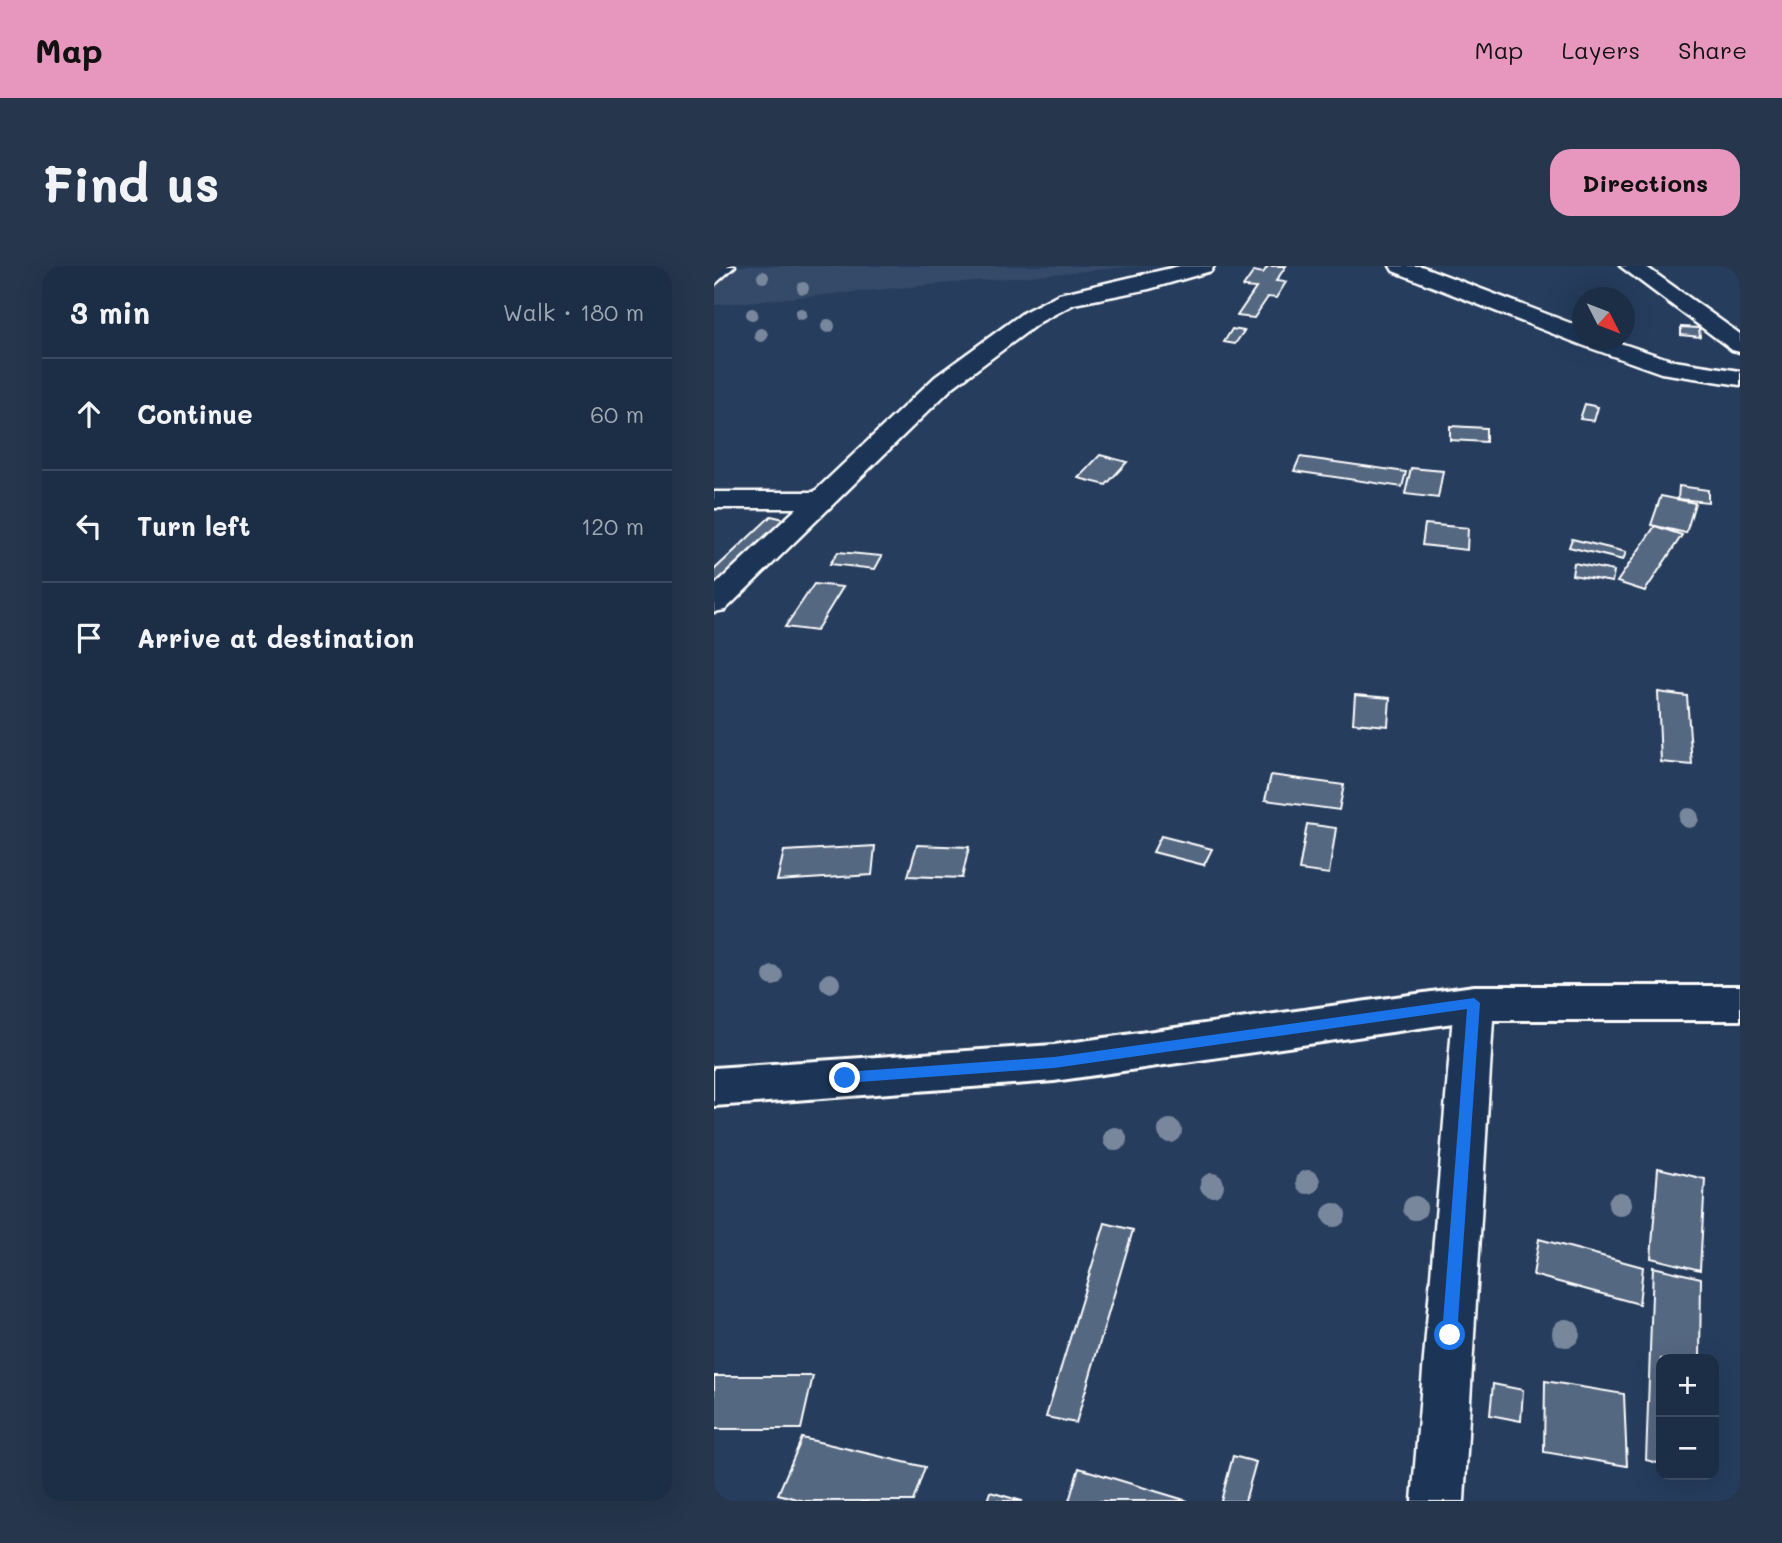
<!DOCTYPE html>
<html lang="en">
<head>
<meta charset="utf-8">
<style>
  body { margin:0; font-family:Mali,sans-serif; background:#25364d; color:#f1f3f6 }
  .controls { position:absolute; right:21px; bottom:21px; display:grid; overflow:hidden; border-radius:14px; box-shadow:0 7px 28px #0002 }
  .controls button { width:63px; height:63px; display:grid; place-items:center; padding:0; border:0; border-bottom:2px solid #3a4a5f; background:#1c2e46; color:#f1f3f6; font:35px sans-serif }
  .compass { position:absolute; left:858px; top:21px; width:63px; height:63px; border-radius:50%; background:#1c2e46; box-shadow:0 7px 28px #0002; rotate:132deg }
  .stop { position:absolute; width:21px; height:21px; margin:-16px; border:5px solid #1a73e8; border-radius:50%; background:#fff }
  .stop.end { background:#1a73e8; border-color:#fff; box-shadow:0 2px 7px #0008 }
  .list { margin:0; padding:0; list-style:none }
  h2 { display:flex; justify-content:space-between; align-items:center; height:91px; margin:0; padding:0 28px; font-size:30px }
  h2 small { font-size:23px; font-weight:400; color:#a0a8b3 }
  .list li { display:grid; grid-template-columns:46px 1fr auto; gap:21px; align-items:center; box-sizing:border-box; height:112px; padding:0 28px; border-top:2px solid #3a4a5f }
  .list b { display:block; font-size:26px; white-space:nowrap }
  .list em { font-size:23px; font-style:normal; color:#a0a8b3 }
  .icon { flex:none; width:38px; height:38px; fill:none; stroke:currentColor; stroke-width:2; stroke-linecap:round; stroke-linejoin:round }
  .map { position:relative; flex:none; width:1026px; height:1235px; overflow:hidden; border-radius:21px }
  header { display:flex; align-items:center; gap:42px; box-sizing:border-box; height:98px; padding:0 35px; background:#e797bd; color:#111 }
  header strong { font-size:33px }
  nav { display:flex; gap:38px; margin-inline-start:auto; font-size:24px }
  .intro { display:flex; align-items:center; justify-content:space-between; box-sizing:border-box; height:168px; padding:0 42px }
  h1 { margin:0; font-size:49px }
  .button { padding:18px 32px; border-radius:21px; background:#e797bd; color:#111; font-size:24px; font-weight:700 }
  main { display:flex; gap:42px; padding:0 42px }
  aside { flex:1; background:#1c2e46; border-radius:21px; box-shadow:0 7px 28px #0002 }
  .map>svg:first-child { display:block }
</style>
</head>
<body>
<header>
<strong>Map</strong>
<nav><a>Map</a><a>Layers</a><a>Share</a></nav>
</header>
<div class="intro"><h1>Find us</h1><a class="button">Directions</a></div>
<main>
<aside>
<h2>3 min<small>Walk · 180 m</small></h2>
<ul class="list">
<li><svg class="icon" aria-label="ahead" viewBox="0 0 24 24"><path d="M12 20V5M6 11l6-6 6 6"/></svg><div><b>Continue</b></div><em>60 m</em></li>
<li><svg class="icon" aria-label="left" viewBox="0 0 24 24"><path d="M17 20v-9H6M10 6l-5 5 5 5"/></svg><div><b>Turn left</b></div><em>120 m</em></li>
<li><svg class="icon" aria-label="arrive" viewBox="0 0 24 24"><path d="M6 21V4h12l-3 4 3 4H6"/></svg><div><b>Arrive at destination</b></div></li>
</ul>
</aside>
<div class="map">
<svg width="1026" height="1235" viewBox="0 0 1026 1235">
  <rect width="100%" height="100%" fill="#263d5e"/>
  <filter id="ink" filterUnits="userSpaceOnUse"><feTurbulence type="fractalNoise" baseFrequency=".0143" numOctaves="2"/><feDisplacementMap in="SourceGraphic" scale="14" xChannelSelector="R" yChannelSelector="G"/><feConvolveMatrix kernelMatrix="1 2 1 2 8 2 1 2 1" color-interpolation-filters="sRGB"/></filter>
  <g filter="url(#ink)">
    <path fill="#344a68" d="M0,0H425L0,39Z"/>
    <g fill="#556781" stroke="#fff" stroke-width="2">
      <path d="M554,0H572L562,15L572,16L562,32L554,31L540,52L523,50L542,22L529,21L540,5L549,7Z"/>
      <path d="M967,61L985,62L986,71L967,69Z"/>
      <path d="M518,63L530,65L521,78L510,76Z"/>
      <path d="M871,138L884,141L880,155L866,153Z"/>
      <path d="M736,160L772,162V176L736,174Z"/>
      <path d="M386,189L413,196L392,219L364,212Z"/>
      <path d="M586,191L692,206L688,221L580,205Z"/>
      <path d="M697,202L729,205L724,232L691,228Z"/>
      <path d="M965,220L994,224V236L964,233Z"/>
      <path d="M947,230L981,237L972,267L937,259Z"/>
      <path d="M57,250L75,254L0,325V304Z"/>
      <path d="M711,258L754,262L753,284L708,279Z"/>
      <path d="M941,260L968,269L931,325L903,316Z"/>
      <path d="M858,273L912,286L909,294L855,281Z"/>
      <path d="M124,286L168,290L161,303L116,298Z"/>
      <path d="M860,297L900,305L898,316L858,309Z"/>
      <path d="M100,318L129,321L102,365L71,361Z"/>
      <path d="M944,426L973,430L978,499L947,496Z"/>
      <path d="M641,429L676,432L674,460L639,457Z"/>
      <path d="M557,509L630,519L625,544L551,534Z"/>
      <path d="M593,558L622,562L615,608L585,604Z"/>
      <path d="M447,570L498,583L490,599L439,586Z"/>
      <path d="M203,579L255,581L248,612L194,610Z"/>
      <path d="M161,580L158,609L63,615L70,585Z"/>
      <path d="M944,902L991,913L986,1004L937,992Z"/>
      <path d="M391,957L419,964L362,1157L332,1151Z"/>
      <path d="M825,973L929,1001L925,1038L819,1009Z"/>
      <path d="M939,1001L987,1012L986,1093H947V1198L932,1194Z"/>
      <path d="M0,1110H99L87,1163H0Z"/>
      <path d="M831,1115L910,1128L913,1200L830,1186Z"/>
      <path d="M779,1118L809,1124L807,1155L776,1149Z"/>
      <path d="M88,1172L211,1201L199,1235H91L64,1228Z"/>
      <path d="M519,1190L542,1196L531,1235H507Z"/>
      <path d="M365,1202L474,1235H355Z"/>
      <path d="M276,1226L308,1235H273Z"/>
    </g>
    <g fill="none" stroke-linecap="round" stroke-linejoin="round">
      <g stroke="#fff" stroke-width="5">
        <path id="lane" d="M10,0H21L0,19V10Z"/>
      </g>
      <g stroke="#fff" stroke-width="5">
        <g id="street">
          <path d="M466,0H500L497,5L435,23L360,38L326,56L239,121L11,344L0,346V320L83,242H0V226H100L221,111L310,46L345,28Z"/>
          <path d="M676,0H707L869,62V74H897L960,95L1026,105V119L947,107L868,79L679,5Z"/>
          <path d="M906,0H931L1026,68V86L1018,84Z"/>
          <path d="M760,721L774,725L780,737L750,1235H698L740,737L746,725Z"/>
        </g>
      </g>
      <g stroke="#fff" stroke-width="6">
        <path id="primary" d="M760,720H1026V754H760L340,815L0,840V802L340,779Z"/>
      </g>
      <use href="#lane" fill="#1d3557" fill-rule="evenodd"/>
      <use href="#street" fill="#1d3557" fill-rule="evenodd"/>
      <use href="#primary" fill="#1d3557" fill-rule="evenodd"/>
    </g>
    <g fill="#79879c">
      <circle cx="49" cy="11" r="6"/>
      <circle cx="89" cy="22" r="6"/>
      <circle cx="38" cy="48" r="6"/>
      <circle cx="87" cy="48" r="6"/>
      <circle cx="114" cy="60" r="7"/>
      <circle cx="47" cy="69" r="7"/>
      <circle cx="975" cy="552" r="10"/>
      <circle cx="59" cy="710" r="10"/>
      <circle cx="116" cy="717" r="10"/>
      <circle cx="456" cy="865" r="12"/>
      <circle cx="401" cy="873" r="12"/>
      <circle cx="594" cy="916" r="12"/>
      <circle cx="498" cy="919" r="12"/>
      <circle cx="906" cy="938" r="12"/>
      <circle cx="701" cy="942" r="12"/>
      <circle cx="620" cy="949" r="12"/>
      <circle cx="852" cy="1067" r="14"/>
    </g>
  </g>
  <path fill="#1a73e8" d="M760,732L766,737L743,1069L741,1074L736,1076L731,1074L728,1069L753,743L340,802L131,817L124,812L131,806L340,791Z"/>
</svg>
<div class="controls">
<button>+</button>
<button>−</button>
</div>
<svg class="compass" viewBox="-18 -18 36 36"><path d="M0-13l5 13h-10z" fill="#e53935"/><path d="M0 13l5-13h-10z" fill="#a0a8b3"/></svg>
<div class="stop" style="left:736px;top:1069px"></div>
<div class="stop end" style="left:131px;top:812px"></div>
</div>
</main>
</body>
</html>
